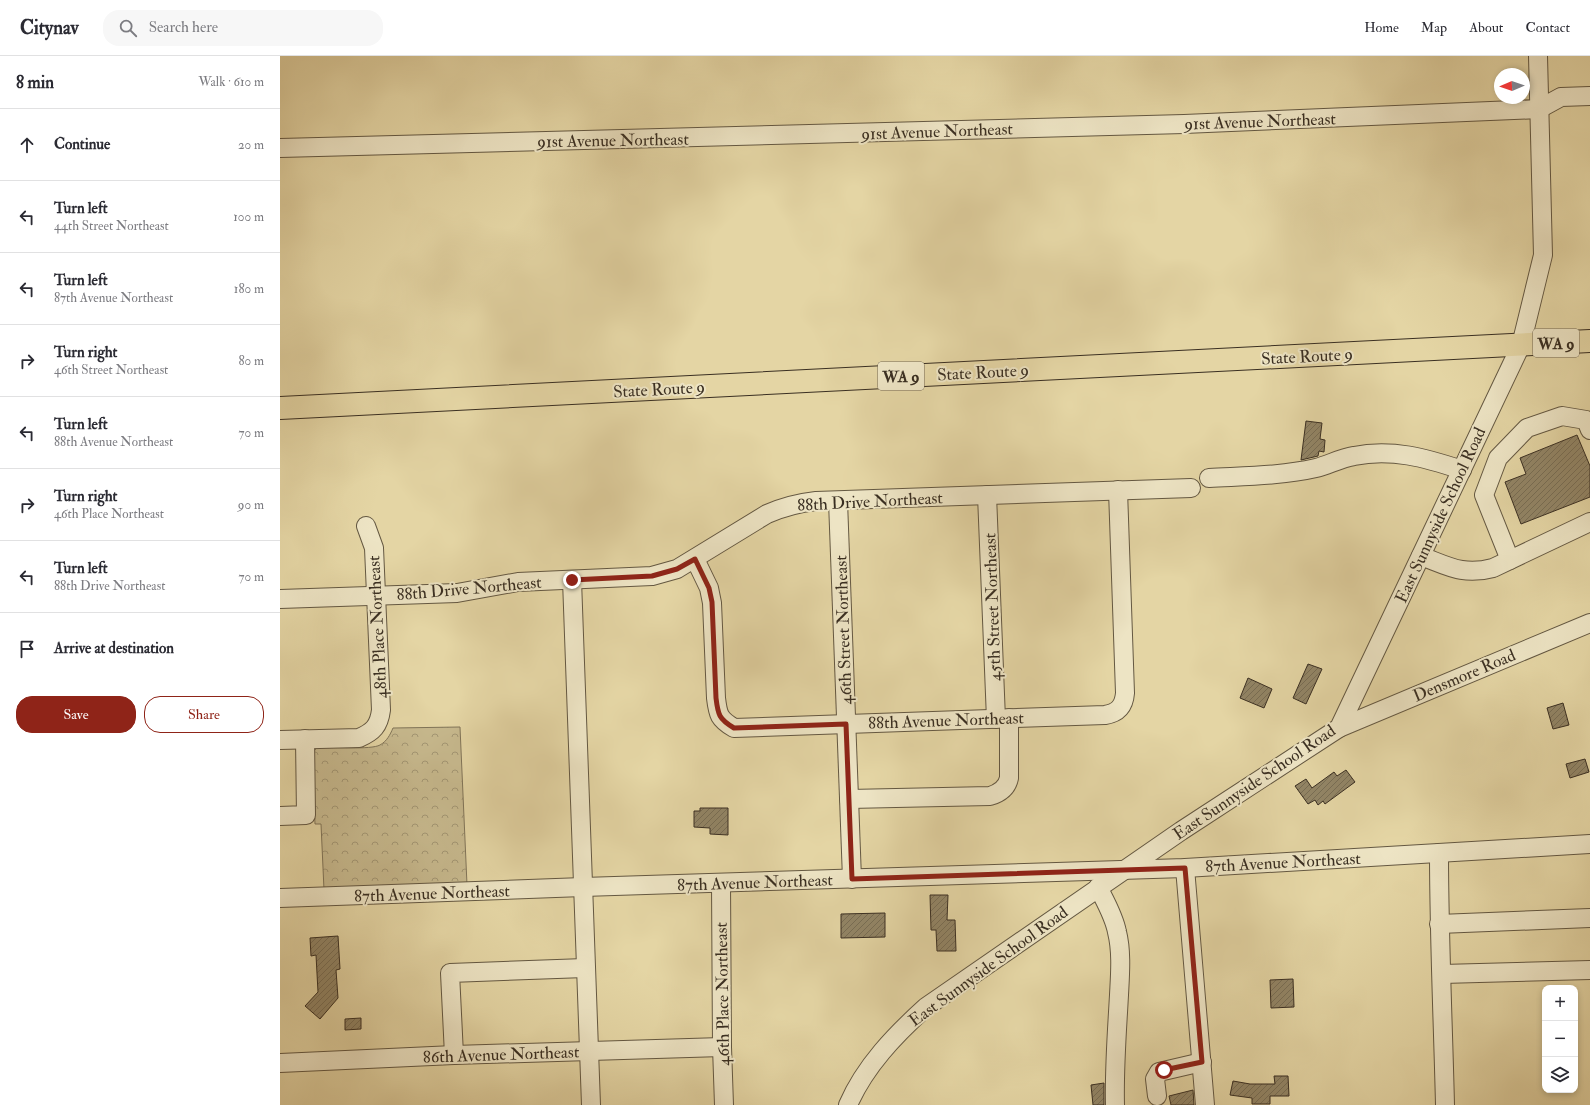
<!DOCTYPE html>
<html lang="en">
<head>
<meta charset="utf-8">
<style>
  body { margin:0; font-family:"IM FELL Double Pica",serif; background:#f7f7f7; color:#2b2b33 }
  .controls { position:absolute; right:12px; bottom:12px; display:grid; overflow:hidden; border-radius:8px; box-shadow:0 2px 6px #0003 }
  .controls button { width:36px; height:36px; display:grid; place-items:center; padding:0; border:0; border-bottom:1px solid #e1e1e2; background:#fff; color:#2b2b33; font:20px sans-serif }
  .compass { position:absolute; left:1214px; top:12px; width:36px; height:36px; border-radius:50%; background:#fff; box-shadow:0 2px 6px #0003; rotate:268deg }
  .stop { position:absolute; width:12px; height:12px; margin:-9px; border:3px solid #8f2418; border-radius:50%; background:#fff }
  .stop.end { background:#8f2418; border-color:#fff; box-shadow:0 1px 4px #0008 }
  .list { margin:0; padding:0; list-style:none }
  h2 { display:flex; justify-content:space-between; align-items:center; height:52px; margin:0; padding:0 16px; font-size:17px }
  h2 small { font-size:13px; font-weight:400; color:#7c7c81 }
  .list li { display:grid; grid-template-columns:26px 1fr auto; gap:12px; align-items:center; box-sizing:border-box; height:72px; padding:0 16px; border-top:1px solid #e1e1e2 }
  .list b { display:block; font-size:15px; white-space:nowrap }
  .list p { margin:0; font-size:13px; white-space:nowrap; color:#7c7c81 }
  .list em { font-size:13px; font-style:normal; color:#7c7c81 }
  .actions { display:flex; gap:8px; padding:12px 16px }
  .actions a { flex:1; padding:9px 0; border:1px solid #8f2418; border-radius:16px; text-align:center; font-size:14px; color:#8f2418 }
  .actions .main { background:#8f2418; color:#fff }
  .icon { flex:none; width:22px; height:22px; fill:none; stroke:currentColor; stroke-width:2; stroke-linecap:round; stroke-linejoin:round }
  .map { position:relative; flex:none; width:1310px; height:1049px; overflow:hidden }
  header { display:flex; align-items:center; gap:24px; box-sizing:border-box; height:56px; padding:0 20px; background:#fff; border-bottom:1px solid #e1e1e2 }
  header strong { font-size:19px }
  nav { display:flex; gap:22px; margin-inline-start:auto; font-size:14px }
  .search { width:280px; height:36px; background:#f7f7f7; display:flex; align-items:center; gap:10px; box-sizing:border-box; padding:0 14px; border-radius:16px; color:#7c7c81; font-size:15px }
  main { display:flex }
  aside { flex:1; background:#fff }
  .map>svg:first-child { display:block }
</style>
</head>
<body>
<header>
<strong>Citynav</strong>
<div class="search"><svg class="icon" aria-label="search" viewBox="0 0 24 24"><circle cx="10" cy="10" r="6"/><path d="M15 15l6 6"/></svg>Search here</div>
<nav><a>Home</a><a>Map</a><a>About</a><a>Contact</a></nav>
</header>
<main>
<aside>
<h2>8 min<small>Walk · 610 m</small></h2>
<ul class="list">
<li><svg class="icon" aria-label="ahead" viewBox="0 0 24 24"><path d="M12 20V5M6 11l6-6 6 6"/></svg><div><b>Continue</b></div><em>20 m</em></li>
<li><svg class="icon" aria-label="left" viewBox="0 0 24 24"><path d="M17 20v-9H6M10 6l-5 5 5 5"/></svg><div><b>Turn left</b><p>44th Street Northeast</p></div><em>100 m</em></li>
<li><svg class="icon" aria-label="left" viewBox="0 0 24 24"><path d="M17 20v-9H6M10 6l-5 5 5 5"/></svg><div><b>Turn left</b><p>87th Avenue Northeast</p></div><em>180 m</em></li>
<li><svg class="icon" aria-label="right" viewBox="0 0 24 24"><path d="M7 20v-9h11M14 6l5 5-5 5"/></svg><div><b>Turn right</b><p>46th Street Northeast</p></div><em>80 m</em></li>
<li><svg class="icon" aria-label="left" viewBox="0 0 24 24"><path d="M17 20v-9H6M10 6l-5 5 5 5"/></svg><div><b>Turn left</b><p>88th Avenue Northeast</p></div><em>70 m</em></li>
<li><svg class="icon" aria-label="right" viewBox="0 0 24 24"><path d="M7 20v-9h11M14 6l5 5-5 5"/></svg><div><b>Turn right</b><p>46th Place Northeast</p></div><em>90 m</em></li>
<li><svg class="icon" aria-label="left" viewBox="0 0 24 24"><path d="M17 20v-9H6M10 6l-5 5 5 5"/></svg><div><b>Turn left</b><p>88th Drive Northeast</p></div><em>70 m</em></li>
<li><svg class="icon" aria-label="arrive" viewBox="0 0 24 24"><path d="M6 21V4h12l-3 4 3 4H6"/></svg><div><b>Arrive at destination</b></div></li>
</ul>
<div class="actions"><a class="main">Save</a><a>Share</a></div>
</aside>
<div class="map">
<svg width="1310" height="1049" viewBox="0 0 1310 1049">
  <defs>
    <pattern id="park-crowns" width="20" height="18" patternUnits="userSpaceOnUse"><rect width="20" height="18" fill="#c7b98e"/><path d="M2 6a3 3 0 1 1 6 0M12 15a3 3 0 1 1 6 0" fill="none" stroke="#a39774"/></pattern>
    <pattern id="building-hatch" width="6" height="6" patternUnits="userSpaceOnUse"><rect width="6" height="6" fill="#928566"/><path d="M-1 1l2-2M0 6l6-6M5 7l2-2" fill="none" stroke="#786d54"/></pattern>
  </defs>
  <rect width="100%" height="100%" fill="#e4d5a4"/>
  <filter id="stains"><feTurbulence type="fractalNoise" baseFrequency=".005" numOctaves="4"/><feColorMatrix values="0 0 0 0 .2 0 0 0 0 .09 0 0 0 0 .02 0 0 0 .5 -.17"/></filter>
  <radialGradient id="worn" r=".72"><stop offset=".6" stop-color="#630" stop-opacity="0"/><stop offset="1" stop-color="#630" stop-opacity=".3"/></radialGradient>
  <path fill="url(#park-crowns)" stroke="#807458" d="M180,671L187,829L44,834L41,768H35L32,702C33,697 34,693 39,691C51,691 91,694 100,689C107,685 110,679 113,672Z"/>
  <g fill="url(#building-hatch)" stroke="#3a2f22">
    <path d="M1026,365L1042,367L1040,383L1045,384L1044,396L1039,395L1038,400L1021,404Z"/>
    <path d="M1297,379L1310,410V441L1241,468L1225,426L1246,418L1240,402Z"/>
    <path d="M1028,608L1042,613L1026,648L1013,642Z"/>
    <path d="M968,622L992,633L984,652L960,642Z"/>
    <path d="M1283,647L1289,669L1273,673L1267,652Z"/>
    <path d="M1305,703L1309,716L1290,722L1286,708Z"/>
    <path d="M1066,714L1075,726L1045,748L1043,745L1038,749L1035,744L1028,748L1015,730L1026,723L1032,732L1054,716L1057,720Z"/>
    <path d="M420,752H448V779L430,778V772L414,771V755H420Z"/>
    <path d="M650,839H668L667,864H675L676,895H657L656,874H651Z"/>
    <path d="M605,857V881L561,882V858Z"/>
    <path d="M58,880L60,913L56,914L58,942L40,963L25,950L38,936L36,899L31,900L30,882Z"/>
    <path d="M1013,923L1014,951L991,952L990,924Z"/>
    <path d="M81,962V973L65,974V963Z"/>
    <path d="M994,1020H1008L1009,1040H990V1048H972V1042L950,1039L953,1025L970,1028H995Z"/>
    <path d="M824,1027V1049H813L811,1029Z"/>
    <path d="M913,1034L914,1049H891L889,1040Z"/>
  </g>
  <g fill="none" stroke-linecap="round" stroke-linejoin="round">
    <g stroke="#645842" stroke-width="20">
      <g id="minor">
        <path d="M0,92L904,68L1259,53L1281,41L1310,40"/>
        <path d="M929,422C964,420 1001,420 1036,412C1048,409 1061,402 1074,400C1111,392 1146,402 1182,414"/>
        <path d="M707,439L716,663"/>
        <path d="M558,445L572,823"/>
        <path d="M1141,500C1168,510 1183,520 1213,512L1310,466"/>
        <path d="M415,503L429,532L432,547L436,642C438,659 439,663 454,672L825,659C838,657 844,650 845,637L838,434"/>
        <path d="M1230,504L1204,439L1218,402L1247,372L1282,360L1306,364L1310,374"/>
        <path d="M292,524L311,1049"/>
        <path d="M0,543L177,537L238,526L372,520L397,513L487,458C503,451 518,447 536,445L911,432"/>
        <path d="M1059,672L1310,567"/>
        <path d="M0,684L79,682C93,676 99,670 101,654L94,492L86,470"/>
        <path d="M569,743L710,740C720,737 727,732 729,722V662"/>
        <path d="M0,760L26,759L25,683"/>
        <path d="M1159,797C1159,881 1163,965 1165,1049"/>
        <path d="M905,812L925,1049"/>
        <path d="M441,827L442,991L444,1049"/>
        <path d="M818,831C825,845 834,860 837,876C842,896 840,919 839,939C837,976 834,1012 835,1049"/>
        <path d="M0,842L303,831L905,812L1310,788"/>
        <path d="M1159,868L1310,862"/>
        <path d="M1162,918L1310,914"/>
        <path d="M174,999L170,917L305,912"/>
        <path d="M0,1007L174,999L442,991"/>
        <path d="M877,1040L875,1023L879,1016L922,1006"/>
        <path d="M568,1049C585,1010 615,979 646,951L901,775L1059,672L1241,289L1263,199L1258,0"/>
      </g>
    </g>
    <g stroke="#3a2f22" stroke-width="24">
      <path id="major" d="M0,352L1310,285"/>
    </g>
    <use href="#minor" stroke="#ede4c4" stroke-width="18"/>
    <use href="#major" stroke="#e4d5a4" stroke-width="22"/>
  </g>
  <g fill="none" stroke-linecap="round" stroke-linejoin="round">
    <path stroke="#8f2418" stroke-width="5" d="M292,524L372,520L397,513L415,503L429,532L432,546L436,642C438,659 439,663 454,672L566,668L572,823L905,812L922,1006L884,1014"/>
  </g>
  <g text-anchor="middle" stroke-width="4" stroke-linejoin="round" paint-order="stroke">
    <g fill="#ede4c4" stroke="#706553" stroke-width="1">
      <rect x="1253" y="273" width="46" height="28" rx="3"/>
      <rect x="598" y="306" width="46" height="28" rx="3"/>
    </g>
    <g font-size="16" font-weight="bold" fill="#3a2f22">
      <text x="1276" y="293">WA 9</text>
      <text x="621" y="326">WA 9</text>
    </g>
    <g font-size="17" fill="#3a2f22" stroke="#ede4c4">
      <text transform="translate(980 65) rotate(-2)" y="6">91st Avenue Northeast</text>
      <text transform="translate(657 75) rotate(-2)" y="6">91st Avenue Northeast</text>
      <text transform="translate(333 84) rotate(-1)" y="6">91st Avenue Northeast</text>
      <text transform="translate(1027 300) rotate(-3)" y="6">State Route 9</text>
      <text transform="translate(703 316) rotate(-3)" y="6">State Route 9</text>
      <text transform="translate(379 333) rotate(-3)" y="6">State Route 9</text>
      <text transform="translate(590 445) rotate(-3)" y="6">88th Drive Northeast</text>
      <text transform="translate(1160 459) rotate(-65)" y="6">East Sunnyside School Road</text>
      <text transform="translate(189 532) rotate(-5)" y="6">88th Drive Northeast</text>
      <text transform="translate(712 551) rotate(-92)" y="6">45th Street Northeast</text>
      <text transform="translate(97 571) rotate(-93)" y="6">48th Place Northeast</text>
      <text transform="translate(563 574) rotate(-92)" y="6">46th Street Northeast</text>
      <text transform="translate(1184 619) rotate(-23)" y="6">Densmore Road</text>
      <text transform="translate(666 664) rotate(-2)" y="6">88th Avenue Northeast</text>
      <text transform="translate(974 726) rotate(-34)" y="6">East Sunnyside School Road</text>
      <text transform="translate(1003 806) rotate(-3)" y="6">87th Avenue Northeast</text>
      <text transform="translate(475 826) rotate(-2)" y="6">87th Avenue Northeast</text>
      <text transform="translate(152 837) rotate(-2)" y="6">87th Avenue Northeast</text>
      <text transform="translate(708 910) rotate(-36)" y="6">East Sunnyside School Road</text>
      <text transform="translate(442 938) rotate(-91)" y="6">46th Place Northeast</text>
      <text transform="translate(221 998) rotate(-2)" y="6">86th Avenue Northeast</text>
    </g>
  </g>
  <rect width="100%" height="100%" filter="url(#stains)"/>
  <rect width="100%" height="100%" fill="url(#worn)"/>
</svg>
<div class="controls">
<button>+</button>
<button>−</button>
<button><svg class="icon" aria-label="layers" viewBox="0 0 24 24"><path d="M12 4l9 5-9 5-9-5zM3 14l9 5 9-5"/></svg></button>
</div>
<svg class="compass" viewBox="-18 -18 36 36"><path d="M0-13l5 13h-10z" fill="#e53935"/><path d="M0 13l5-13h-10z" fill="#7c7c81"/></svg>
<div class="stop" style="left:884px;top:1014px"></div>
<div class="stop end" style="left:292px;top:524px"></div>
</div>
</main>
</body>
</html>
